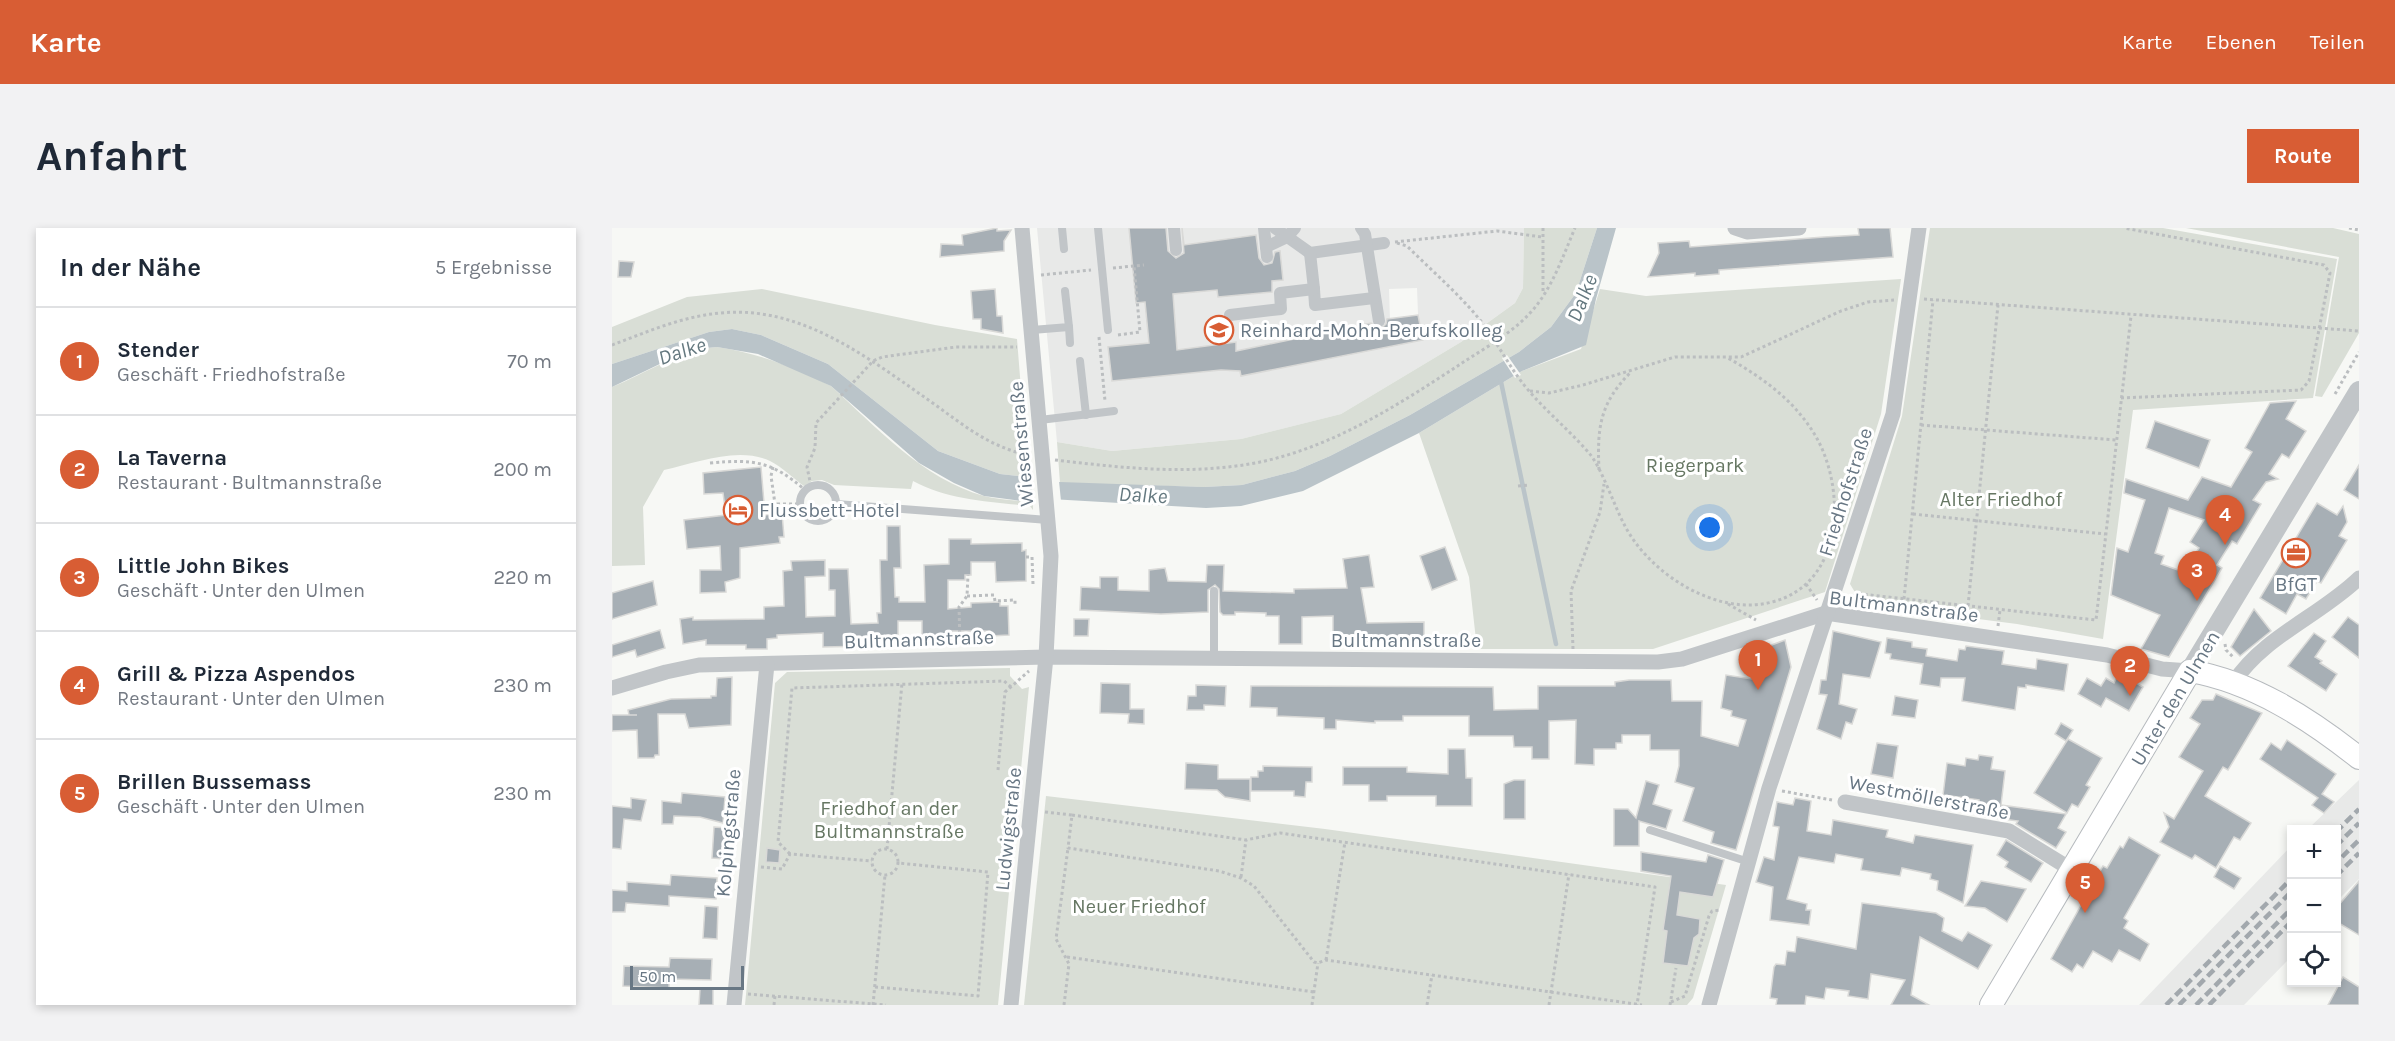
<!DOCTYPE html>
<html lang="de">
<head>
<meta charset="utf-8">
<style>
  body { margin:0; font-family:Karla,sans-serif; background:#f2f2f3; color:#1f2937 }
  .controls { position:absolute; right:18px; bottom:18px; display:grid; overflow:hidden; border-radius:0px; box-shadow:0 3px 9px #0003 }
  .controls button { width:54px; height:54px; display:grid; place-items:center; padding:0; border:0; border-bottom:2px solid #e0e1e3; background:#fff; color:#1f2937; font:30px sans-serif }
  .scale { position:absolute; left:18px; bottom:15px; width:114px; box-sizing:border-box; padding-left:6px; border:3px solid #687784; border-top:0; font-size:16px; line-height:21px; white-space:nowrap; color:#687784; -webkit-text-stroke:4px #fff; paint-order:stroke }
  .you { position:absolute; left:1098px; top:300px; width:21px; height:21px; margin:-15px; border:4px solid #fff; border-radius:50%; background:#1a73e8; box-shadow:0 0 0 9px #1a73e833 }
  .badge { display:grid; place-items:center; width:39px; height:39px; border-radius:50%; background:#d85d34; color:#fff; font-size:20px; font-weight:700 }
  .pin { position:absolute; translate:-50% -50px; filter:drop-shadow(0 2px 3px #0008) }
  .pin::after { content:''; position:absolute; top:32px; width:21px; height:18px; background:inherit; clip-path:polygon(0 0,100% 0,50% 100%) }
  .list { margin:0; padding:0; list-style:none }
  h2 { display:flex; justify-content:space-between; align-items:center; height:78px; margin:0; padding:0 24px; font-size:26px }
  h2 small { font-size:20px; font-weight:400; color:#747a83 }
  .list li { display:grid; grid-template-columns:39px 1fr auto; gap:18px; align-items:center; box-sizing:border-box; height:108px; padding:0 24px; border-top:2px solid #e0e1e3 }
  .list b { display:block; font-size:22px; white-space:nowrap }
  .list p { margin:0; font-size:20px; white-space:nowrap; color:#747a83 }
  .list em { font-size:20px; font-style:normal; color:#747a83 }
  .icon { flex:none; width:33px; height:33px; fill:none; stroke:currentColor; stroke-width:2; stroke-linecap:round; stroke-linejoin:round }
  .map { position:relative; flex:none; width:1747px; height:777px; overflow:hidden; border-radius:0px }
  header { display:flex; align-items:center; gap:36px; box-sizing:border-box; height:84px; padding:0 30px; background:#d85d34; color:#fff }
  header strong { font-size:28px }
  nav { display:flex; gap:33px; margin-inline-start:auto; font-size:21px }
  .intro { display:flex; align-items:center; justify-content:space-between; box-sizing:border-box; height:144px; padding:0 36px }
  h1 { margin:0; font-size:42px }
  .button { padding:15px 27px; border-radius:0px; background:#d85d34; color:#fff; font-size:21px; font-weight:700 }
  main { display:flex; gap:36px; padding:0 36px }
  aside { flex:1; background:#fff; border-radius:0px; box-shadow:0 3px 9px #0003 }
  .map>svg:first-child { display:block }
</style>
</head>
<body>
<header>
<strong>Karte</strong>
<nav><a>Karte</a><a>Ebenen</a><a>Teilen</a></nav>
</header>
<div class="intro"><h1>Anfahrt</h1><a class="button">Route</a></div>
<main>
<aside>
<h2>In der Nähe<small>5 Ergebnisse</small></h2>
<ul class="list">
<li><span class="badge">1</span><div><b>Stender</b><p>Geschäft · Friedhofstraße</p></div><em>70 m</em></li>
<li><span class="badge">2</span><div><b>La Taverna</b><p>Restaurant · Bultmannstraße</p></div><em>200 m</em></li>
<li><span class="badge">3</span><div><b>Little John Bikes</b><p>Geschäft · Unter den Ulmen</p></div><em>220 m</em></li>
<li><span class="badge">4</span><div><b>Grill &amp; Pizza Aspendos</b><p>Restaurant · Unter den Ulmen</p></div><em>230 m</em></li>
<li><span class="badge">5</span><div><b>Brillen Bussemass</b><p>Geschäft · Unter den Ulmen</p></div><em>230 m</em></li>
</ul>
</aside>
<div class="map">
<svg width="1747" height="777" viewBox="0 0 1747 777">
  <rect width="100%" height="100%" fill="#f7f8f5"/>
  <g fill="#e8e9e8" fill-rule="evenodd">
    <path d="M425,0H912L911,60L903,75L849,114L729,186L629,211L500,223L445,214ZM805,60L806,86L811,112L778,93L777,61Z"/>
    <path d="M1747,552V651L1725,673L1724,602L1696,601Z"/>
    <path d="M1679,618V729L1632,777H1527Z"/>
  </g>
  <g fill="#d9ded6">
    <path d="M912,0H985L964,65L939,99L907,124L798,187L718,228L683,243L630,257L592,259L448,255L445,214L500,223L629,211L729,186L849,114L903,75L911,60Z"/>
    <path d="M1318,0H1551L1725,31L1701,170L1521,182L1491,411L1405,396L1250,376L1238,356L1290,188Z"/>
    <path d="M1574,0H1721L1747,6V105L1710,169L1703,168L1727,29Z"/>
    <path d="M1289,51L1269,186L1213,364L1041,421H865L857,349L807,205L910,143L969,121L988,61L1034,68Z"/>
    <path d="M150,61L323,97L405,111L416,249L388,246L326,223L216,136L149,107L120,101L97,104L0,136V99L75,69Z"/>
    <path d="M105,119C145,125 183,139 219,158C264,199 311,251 372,268C386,272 403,272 418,274L421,270V282L418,278C379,274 336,272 301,253L299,261L222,257L210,252L200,253L192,258C181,250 170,239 158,233C126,218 84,235 52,242L31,279L33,337L0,338V159C35,145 67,122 105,119Z"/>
    <path d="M398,440V448L410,461L417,459L386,777H133L163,455L175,444Z"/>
    <path d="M434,568L713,601L1114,657L1081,770L1075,777H412Z"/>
  </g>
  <path fill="#bac4c9" d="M985,0H1004L984,71L974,117L910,143L807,205L691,263L629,278L594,280L421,270L418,274L372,268L342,255L307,235L219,158L146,126L105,119L95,120L54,133L0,159V136L97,104L120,101L149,107L216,136L326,223L388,246L416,249L419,253L592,259L630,257L683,243L718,228L798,187L907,124L939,99L964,65Z"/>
  <g fill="#f7f8f5">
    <path d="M895,127L909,147L903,150L890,130Z"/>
    <path d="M418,252L447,253L449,273L421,272Z"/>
  </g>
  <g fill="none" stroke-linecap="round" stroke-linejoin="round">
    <path stroke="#bac4c9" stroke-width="4.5" d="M888,149L944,416"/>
  </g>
  <g fill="#a7afb5" stroke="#d9d9d7" stroke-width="1.5" fill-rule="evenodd">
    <path d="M385,0V3L399,2L392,13V23L328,29L329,16L351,17L350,7Z"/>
    <path d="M517,0H554L556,23L564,30L572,25L570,0L572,17L644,7L647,30L652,37L660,35L663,24L668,23L671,52L660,53V64L606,69L605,62L561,66L565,122L624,114V123L759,95L764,100L769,101L774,96L775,91L806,87L811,112L629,148L628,143L609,142L500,153L496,119L537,115L533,74L524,75Z"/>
    <path d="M1246,0H1278L1281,29L1107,42V46L1083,48V45L1036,49L1047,25L1046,15L1077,13L1078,19L1212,9L1247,7Z"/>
    <path d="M7,33L22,34L19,49H6Z"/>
    <path d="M383,61L385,88H390L391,105L369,101V91H361L359,63Z"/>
    <path d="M1684,173L1674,191L1694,203L1677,230L1670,226L1657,246L1666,251L1654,254L1641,272L1649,276L1625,316L1620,313L1605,337L1610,340L1557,429L1529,421L1548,387L1499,367L1505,320L1516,324L1533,272L1512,265L1514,251L1576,272L1590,249L1619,259L1640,224L1633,220L1658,175ZM1557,280L1592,292L1578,314L1587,320L1572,344L1549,336L1552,328L1543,325Z"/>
    <path d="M1543,193L1598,212L1587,240L1534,220Z"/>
    <path d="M1747,237V271L1732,262Z"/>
    <path d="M149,239L153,287L170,285L172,309H167L168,315L128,320V350L113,354L114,364L88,365V342H109L108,318L75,321L72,292L114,287L111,265L92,266L91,245Z"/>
    <path d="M1705,275L1725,287L1731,278L1735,294L1727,308L1735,312L1709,355L1705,353L1694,371L1685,366L1674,386L1648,370Z"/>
    <path d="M275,298H288L289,340H282L283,369H287V374H313L312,337L337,336V311H359V316L410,315V323L414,322V353L384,354L383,334H359V347H353V352H336V381L359,379V375L388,374V378H396L397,407L378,408V403H340V412H310V393H286V409H258V418L211,419V405L165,407V410L155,411V421H134V417H94V412L71,416L68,391L81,389V392L152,391V379L172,378L171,343L180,342L179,333L213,332V348L193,349L194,389L223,388V362H217V341H236L239,396L266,395L265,385H269L268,332H275Z"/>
    <path d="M833,319L845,352L820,362L808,328Z"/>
    <path d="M757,327L762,359L749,360L755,395L812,394V418H744L743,408H721V388L690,389V416H667V388H654V385L623,384V387H611L608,384L607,361L603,357L596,362V384L549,386L468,382L469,359L488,360V349H506V362L537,363V342L553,340L556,353L594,354L595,337H612L611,363L682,365V361L735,360L731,331Z"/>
    <path d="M41,353L45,377L0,391V365Z"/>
    <path d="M1642,381L1659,403L1628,428L1619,419Z"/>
    <path d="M1736,389L1747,397V430L1720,409Z"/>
    <path d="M462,391H477L476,408H462Z"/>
    <path d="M48,402L53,420L25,429L23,422L0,429V417Z"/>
    <path d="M1221,403L1269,414L1258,450L1231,446L1227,476L1245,481L1240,496L1234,494L1229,511L1205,501L1215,467L1207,466L1209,452H1214Z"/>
    <path d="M1702,405L1714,413L1703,429L1710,433L1708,435L1725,446L1714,463L1676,438Z"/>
    <path d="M1275,410L1300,414V419L1315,421L1314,428L1345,433L1347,421L1353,422L1354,418L1392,423L1390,436L1424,441L1425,431L1456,436L1452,463L1414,457V460L1406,459L1403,482L1350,473L1353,450H1329L1328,459L1308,456L1311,436L1278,431L1279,426L1273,425Z"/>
    <path d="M1173,412L1179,439L1124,622L1099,615L1102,604L1071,593L1082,560L1063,554L1067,538V522H1038V507H1010V515H1004V521H982V537L963,536L964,492L937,493V531H920V519H902L901,508H857V488H791V493H763V495L724,492V501H712V490L665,488V480L638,479L639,458L881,459L882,482L926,481V458H1003V454L1017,452H1059L1060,473H1090L1089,508L1126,518L1134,492L1119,488L1120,483L1109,480L1114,447L1140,451L1144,433L1146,432V422Z"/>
    <path d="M1507,445L1531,459L1517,483L1494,470L1489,479L1466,466L1475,450L1489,458L1494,450L1502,455Z"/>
    <path d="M120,449L119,497L77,500L73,486H46L47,527H43L42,530H26L25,502L0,503V487H25H17L16,482L59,471L99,470V468H104L105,450Z"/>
    <path d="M489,455L518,456V481H532V496L516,495L517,486L488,485Z"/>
    <path d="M584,457L614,458L613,478L592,477V482H575L576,468H584Z"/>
    <path d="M1604,466L1650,485L1616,542L1611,539L1593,568L1639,595L1628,612L1622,609L1604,640L1583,627L1580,631L1548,614L1557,599L1552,585L1562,591L1591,543L1567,529L1588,496L1578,490L1590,472H1601Z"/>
    <path d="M1283,468L1306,472L1303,490L1280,487Z"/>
    <path d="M1449,495L1461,502L1454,513L1443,506Z"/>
    <path d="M1456,511L1490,530L1474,557L1478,559L1466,579L1460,576L1455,585L1422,565Z"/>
    <path d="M1675,512L1724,546L1710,566L1722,574L1712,585L1700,577L1706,570L1648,531L1659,515L1669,522Z"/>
    <path d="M1265,515L1286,518L1281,550L1259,546Z"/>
    <path d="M836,521H853L854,550H860V578H824V568H775V573H757V557H731V539H795V544L836,546Z"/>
    <path d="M1367,527L1381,529L1379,541L1393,543L1389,577L1454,586L1446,600L1454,604L1444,620L1404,596L1406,593L1369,588L1371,575H1367V572L1331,567L1335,535L1353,538L1354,530L1366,532Z"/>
    <path d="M574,535L606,537V551H638V573L613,569L605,562L573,561Z"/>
    <path d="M651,538L700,539V554H694L693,569L682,568V563H639V549H646V543H651Z"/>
    <path d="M902,552H913V591H892V556Z"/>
    <path d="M1034,553L1047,557L1041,576L1060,582L1054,601L1027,593V618H1002V581H1016L1024,590Z"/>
    <path d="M70,565L113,569L111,595L88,589L62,588L61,596H50V573L69,575Z"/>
    <path d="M19,570L34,572L29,593L12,591L9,621L0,620V578L19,580Z"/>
    <path d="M1183,570L1199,573L1195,603L1219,607L1221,592L1276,602L1274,609L1301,615L1303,607L1361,617L1351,675L1325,662L1326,653L1318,651L1319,646L1290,640L1288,648L1249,642L1251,631L1224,626L1222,635L1187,629L1175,671L1195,676L1194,682H1199L1197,697L1158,692L1161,659L1144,654L1152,629L1162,632L1167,599L1161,598L1165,574L1181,577Z"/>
    <path d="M102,599L115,600L113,631L100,630Z"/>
    <path d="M1517,609L1548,627L1512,690L1516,693L1512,700L1537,716L1528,733L1507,722L1500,734L1481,723L1471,740L1465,736L1460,744L1439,731L1491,638L1495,640L1508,618L1511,620Z"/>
    <path d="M1394,612L1431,635L1419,654L1393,639L1396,634L1385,627Z"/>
    <path d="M155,620L168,622L167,635L154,634Z"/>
    <path d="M1029,624L1094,634L1096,627L1112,632L1101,669L1068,664L1065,687L1088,691L1087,706L1082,710L1076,738L1051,735L1055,703L1051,702L1059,648L1029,643Z"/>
    <path d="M1608,638L1629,650L1622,661L1602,649Z"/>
    <path d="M59,647L105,650L104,671L57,668V678L14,675L13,684H0V662L15,663V654L58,657Z"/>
    <path d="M1369,653L1414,661L1395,694L1373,680L1353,678Z"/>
    <path d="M1747,653V707L1725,694V679Z"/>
    <path d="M1250,675L1324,685L1332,690L1330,703L1350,713L1356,704L1380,717L1366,741L1308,709L1299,767L1317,777H1279L1293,752L1259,746L1256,771L1236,768L1237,763L1214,760L1212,771L1194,768L1193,777H1164L1165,771L1158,770L1162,739L1164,736L1173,737L1175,723L1183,724L1185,709L1244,721Z"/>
    <path d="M93,678L106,679L105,711L91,710Z"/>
    <path d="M58,730L100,731L99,752L57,751V760L11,758L12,738L57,739Z"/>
    <path d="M1731,749L1747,759V777H1716Z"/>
    <path d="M88,761H101V777H87Z"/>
  </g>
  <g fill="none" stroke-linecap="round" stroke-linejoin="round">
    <g stroke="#b6babe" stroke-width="24">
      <path id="secondary" d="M1379,777L1578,443C1641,454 1698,491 1747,530"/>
    </g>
    <g stroke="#bbbec0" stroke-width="3" stroke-dasharray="3 3" stroke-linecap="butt">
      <path d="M931,0V64"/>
      <path d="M1737,0L1747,2"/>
      <path d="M783,14L885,3L930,9"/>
      <path d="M785,15L795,18C819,42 847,66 868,92C886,115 898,141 917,163C936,185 958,203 977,225C990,240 1002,278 1013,298C1038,346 1105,389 1160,374C1232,356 1235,261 1203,207C1182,172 1151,150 1116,130"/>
      <path d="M501,40L532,37"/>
      <path d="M429,47L479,42"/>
      <path d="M1312,71L1747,103"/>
      <path d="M506,107L528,104L522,38"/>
      <path d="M487,109L493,173"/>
      <path d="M0,117C35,104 71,88 109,85C189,77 256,130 318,173C350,196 377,219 416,227"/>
      <path d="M918,163L937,165L971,157L1063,129H1129L1229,83L1256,74L1282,72"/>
      <path d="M1723,166L1747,124"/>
      <path d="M1509,170L1689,162L1697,153L1718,45L1712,37L1512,0"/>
      <path d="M1309,197L1504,212"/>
      <path d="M443,232C503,239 564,246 624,238C707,228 782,180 850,135C873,120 900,105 919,84C940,61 951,28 963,0"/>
      <path d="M98,235C141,231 160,233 193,262"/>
      <path d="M161,239L159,248L163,276"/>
      <path d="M987,242C985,199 988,175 1019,144"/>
      <path d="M199,258L195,239L203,220L204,195L261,133L270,129L344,119H405"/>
      <path d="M906,258L917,257"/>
      <path d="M153,276H188"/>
      <path d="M1301,286L1493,306"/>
      <path d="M414,329H420L421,356"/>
      <path d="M1194,356L1205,372"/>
      <path d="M355,368L382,367L383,373L403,372V378"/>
      <path d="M1235,369L1249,366L1484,392L1519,88"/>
      <path d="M1292,371L1321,72"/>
      <path d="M1116,376L1144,392"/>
      <path d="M1356,378L1386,77"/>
      <path d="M1386,398L1388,382"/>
      <path d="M1613,416L1614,422L1622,430"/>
      <path d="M348,417L347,379L355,368L356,347"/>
      <path d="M961,421L959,363L988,284L992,256"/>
      <path d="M386,542L393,464L417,443"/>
      <path d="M1170,563L1220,572"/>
      <path d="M433,584L460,587L456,620L607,643L629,650L642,658L702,734L706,735L714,732L1030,777"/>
      <path d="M460,587L634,612L668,605L1043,659L1025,777"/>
      <path d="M275,621L290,455"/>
      <circle cx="273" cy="634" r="13"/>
      <path d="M178,626L166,614L180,460L392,453L399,459"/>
      <path d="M149,639L170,641L178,626L260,633"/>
      <path d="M629,649L634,612"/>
      <path d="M455,729L702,764"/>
      <path d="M714,732L733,614"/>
      <path d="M263,759L366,768L376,644L286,635"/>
      <path d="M136,766L274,777"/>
      <path d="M1059,774L1073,768L1097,688L1100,683L1109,682"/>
      <path d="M162,777L163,768"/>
      <path d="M261,777L273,647"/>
      <path d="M452,777L457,736L444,711L456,620"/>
      <path d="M700,777L706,735"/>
      <path d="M815,777L820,747"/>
      <path d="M937,777L957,646"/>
      <path d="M1058,777L1064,740"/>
    </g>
    <g stroke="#c1c5c8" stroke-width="8">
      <path d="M450,0L452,21"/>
      <path d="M486,0L496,102"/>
      <path d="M457,99L458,115"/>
      <path d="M420,102L457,99L453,63"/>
      <path d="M468,133L474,187"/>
      <path d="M428,192L502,183"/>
      <circle cx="206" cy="275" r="18"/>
      <path d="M224,276L436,292"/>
      <path d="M602,431V363"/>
      <path d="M1038,602L1137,634"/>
    </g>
    <g stroke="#c1c5c8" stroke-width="12">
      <path d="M562,0L564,22"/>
      <path d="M652,0L655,29"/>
      <path d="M663,0L698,25L772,15"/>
      <path d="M749,0L753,6L767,93"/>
      <path d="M654,19L675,9L683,0"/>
      <path d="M702,61L703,77L762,70"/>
      <path d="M618,87L669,81L668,65L702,61L698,25"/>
    </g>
    <g stroke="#c1c5c8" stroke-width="15">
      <path d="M1123,0L1135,4L1187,0"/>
      <path d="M1622,454C1651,409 1709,387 1747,350"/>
      <path d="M0,460L54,444L87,437L434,429L1046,434L1070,431L1214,385L1495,427L1550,441L1578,443"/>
      <path d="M1233,574L1397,603L1460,642"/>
      <path d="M122,777L155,436"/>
      <path d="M399,777L434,429L439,328L410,0"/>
      <path d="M1097,777L1157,560L1281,186L1307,0"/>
    </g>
    <path stroke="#c1c5c8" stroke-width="20" d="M1578,443L1747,163"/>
    <use href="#secondary" stroke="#fff" stroke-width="22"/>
    <g stroke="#a2a8ad" stroke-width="4.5" stroke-dasharray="9 4.5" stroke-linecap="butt">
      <path d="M1724,604L1747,581"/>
      <path d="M1724,618L1747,595"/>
      <path d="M1730,629L1747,612"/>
      <path d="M1724,648L1747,625"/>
      <path d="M1554,777L1680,650"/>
      <path d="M1567,777L1680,663"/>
      <path d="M1584,777L1680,680"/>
      <path d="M1597,777L1680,693"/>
    </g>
  </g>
  <defs>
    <g id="school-ring" transform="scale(1.5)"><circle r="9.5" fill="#fff" stroke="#d85d34" stroke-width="1.5"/><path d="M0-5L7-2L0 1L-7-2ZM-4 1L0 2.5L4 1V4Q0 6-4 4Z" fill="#d85d34"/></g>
    <g id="hotel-ring" transform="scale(1.5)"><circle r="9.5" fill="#fff" stroke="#d85d34" stroke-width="1.5"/><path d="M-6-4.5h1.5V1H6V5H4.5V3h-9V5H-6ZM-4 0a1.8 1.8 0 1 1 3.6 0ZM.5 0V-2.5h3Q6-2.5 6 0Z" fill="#d85d34"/></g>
    <g id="office-ring" transform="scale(1.5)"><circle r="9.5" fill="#fff" stroke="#d85d34" stroke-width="1.5"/><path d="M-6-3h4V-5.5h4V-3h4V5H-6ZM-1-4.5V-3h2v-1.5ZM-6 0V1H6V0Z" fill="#d85d34"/></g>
  </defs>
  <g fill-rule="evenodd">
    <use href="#school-ring" x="607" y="102"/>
    <use href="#hotel-ring" x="126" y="282"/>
    <use href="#office-ring" x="1684" y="325"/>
  </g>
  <g text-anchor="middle" stroke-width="6" stroke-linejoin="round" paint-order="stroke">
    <g font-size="20" fill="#687784" stroke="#fff" text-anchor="start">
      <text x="628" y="109">Reinhard-Mohn-Berufskolleg</text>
      <text x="147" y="289">Flussbett-Hotel</text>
      <text x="1684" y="363" text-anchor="middle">BfGT</text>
    </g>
    <g font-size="20" fill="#687784" stroke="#fff">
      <text transform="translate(409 216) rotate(-95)" y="7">Wiesenstraße</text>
      <text transform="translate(1233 264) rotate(-72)" y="7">Friedhofstraße</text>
      <text transform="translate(1292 378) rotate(7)" y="7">Bultmannstraße</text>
      <text transform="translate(307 411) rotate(-2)" y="7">Bultmannstraße</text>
      <text x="794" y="419">Bultmannstraße</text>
      <text transform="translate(1563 470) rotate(-59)" y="7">Unter den Ulmen</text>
      <text transform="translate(1317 569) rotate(11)" y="7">Westmöllerstraße</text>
      <text transform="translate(396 601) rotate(-84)" y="7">Ludwigstraße</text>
      <text transform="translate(116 605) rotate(-85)" y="7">Kolpingstraße</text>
    </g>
    <g font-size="20" fill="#667763" stroke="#fff">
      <text x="1083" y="244">Riegerpark</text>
      <text x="1389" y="278">Alter Friedhof</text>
      <text x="277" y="587">Friedhof an der<tspan x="277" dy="23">Bultmannstraße</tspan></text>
      <text x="527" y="685">Neuer Friedhof</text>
    </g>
    <g font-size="21" font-style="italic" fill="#64787f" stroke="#fff">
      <text transform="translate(970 70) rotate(-68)" y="7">Dalke</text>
      <text transform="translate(70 123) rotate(-18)" y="7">Dalke</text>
      <text transform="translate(531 267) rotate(3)" y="7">Dalke</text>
    </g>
  </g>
</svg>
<div class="controls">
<button>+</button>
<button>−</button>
<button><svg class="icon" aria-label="locate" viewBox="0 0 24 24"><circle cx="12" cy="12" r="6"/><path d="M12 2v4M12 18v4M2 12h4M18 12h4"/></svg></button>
</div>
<div class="scale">50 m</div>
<div class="you"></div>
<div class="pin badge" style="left:1146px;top:462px">1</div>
<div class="pin badge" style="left:1518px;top:468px">2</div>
<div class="pin badge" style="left:1585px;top:373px">3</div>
<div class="pin badge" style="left:1613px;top:317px">4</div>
<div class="pin badge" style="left:1473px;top:685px">5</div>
</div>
</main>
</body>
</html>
